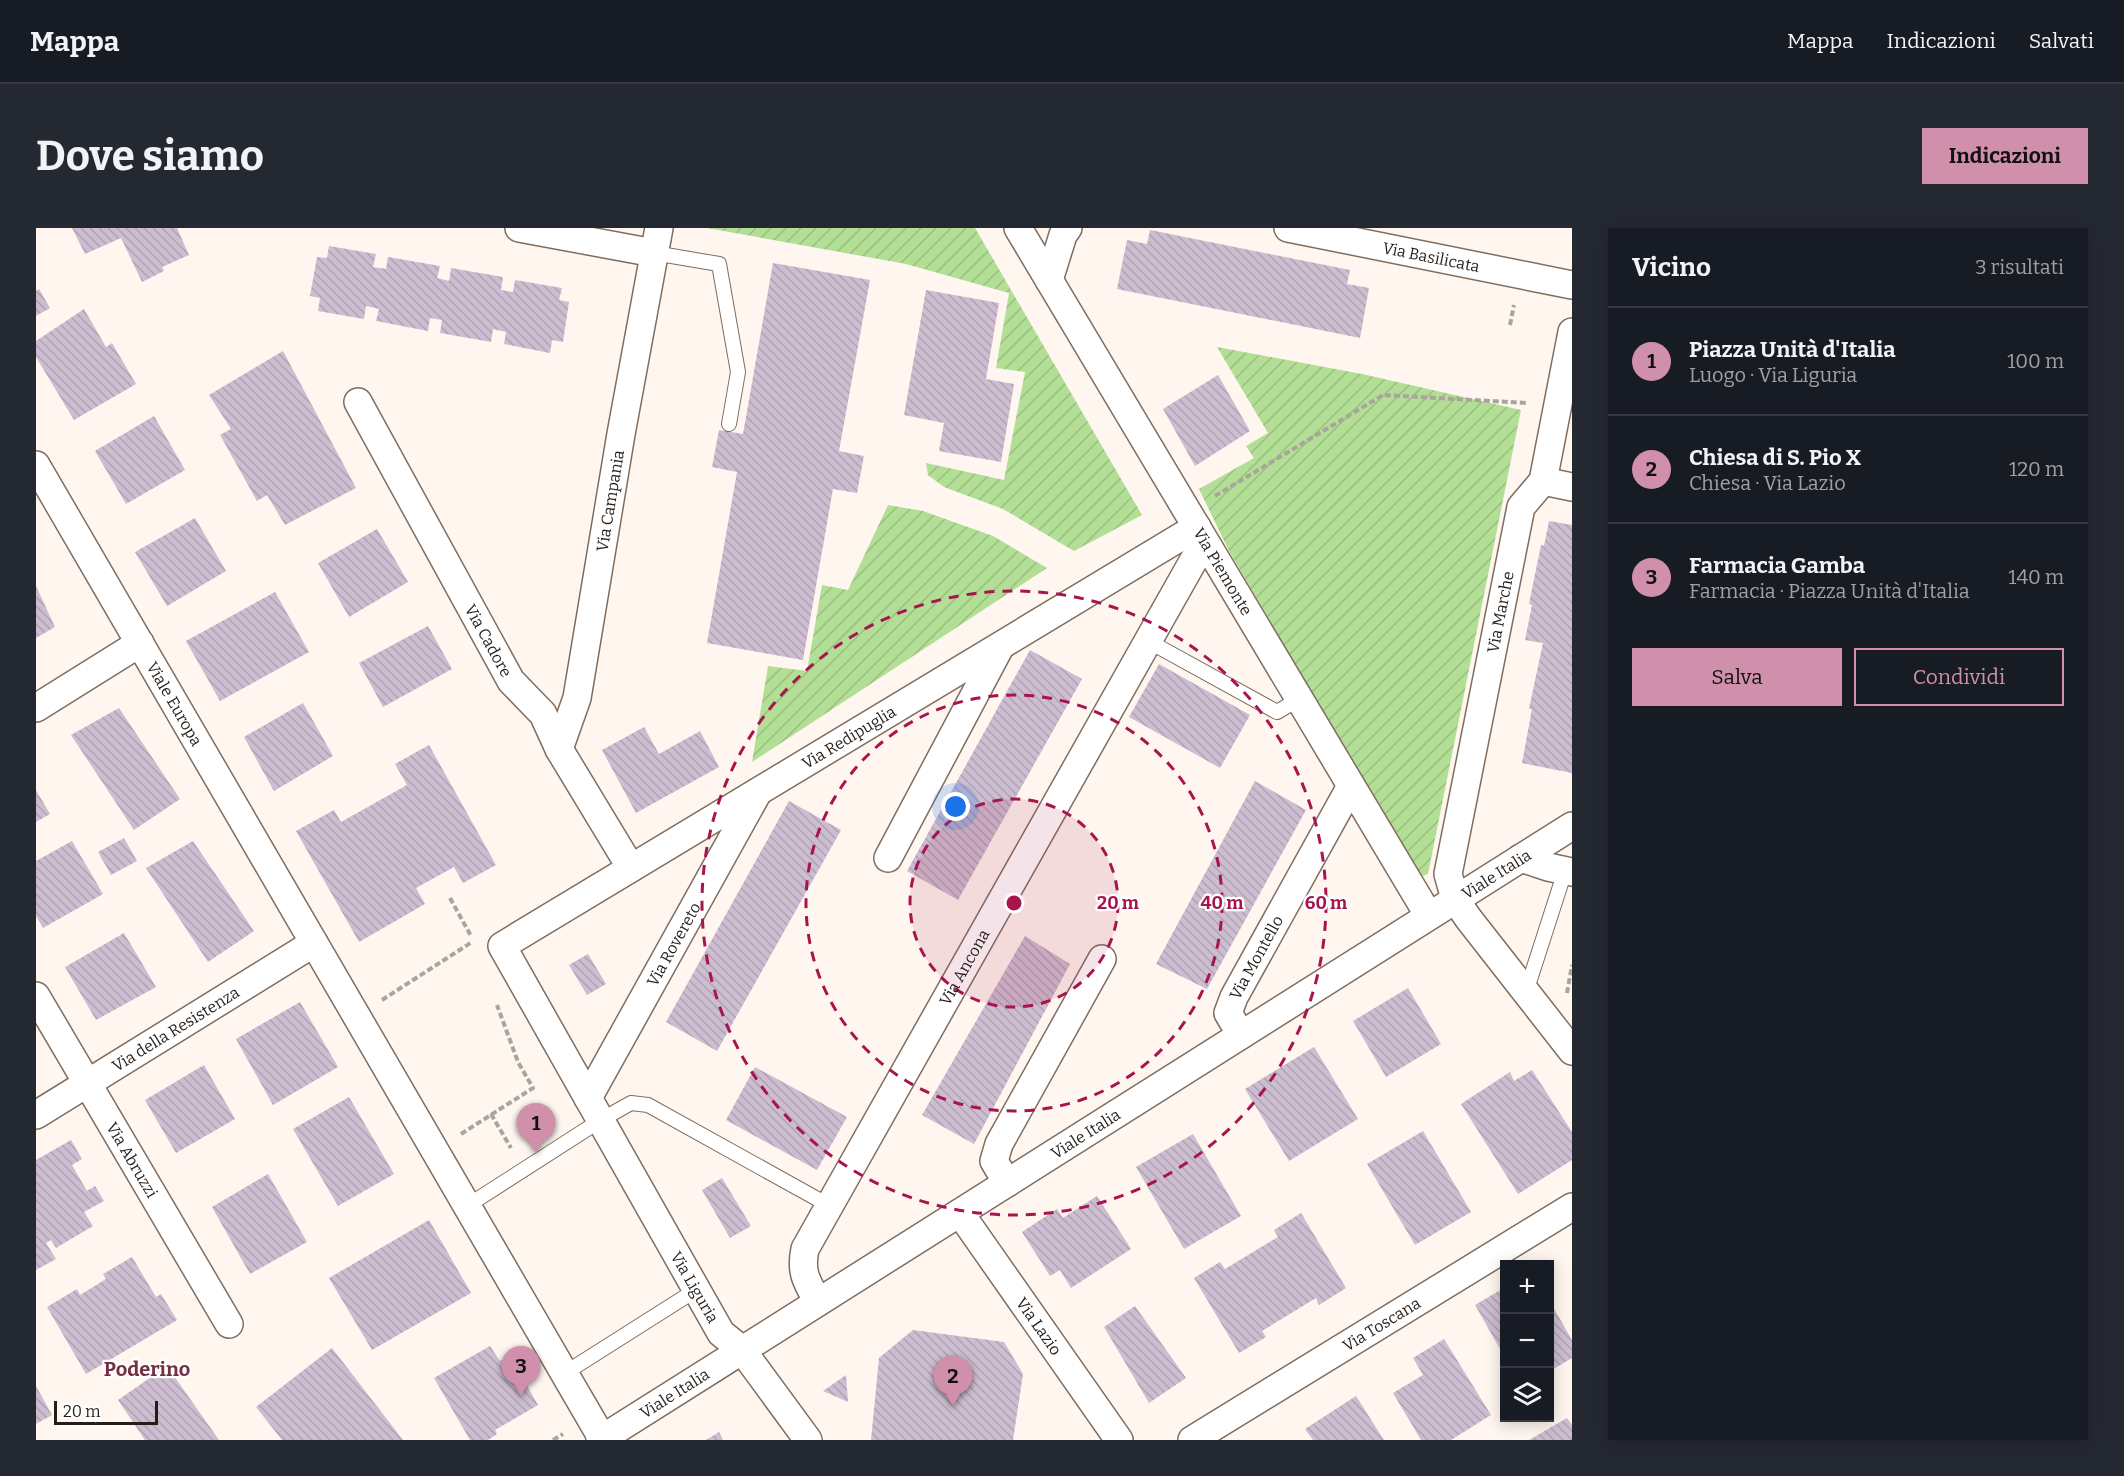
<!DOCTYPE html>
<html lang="it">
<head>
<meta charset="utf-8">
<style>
  body { margin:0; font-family:Bitter,serif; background:#242831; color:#f1f3f6 }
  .controls { position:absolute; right:18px; bottom:18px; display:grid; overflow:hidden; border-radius:0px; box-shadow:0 3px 15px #0003 }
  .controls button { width:54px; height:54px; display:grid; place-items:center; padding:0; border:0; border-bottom:2px solid #363941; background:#171b24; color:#f1f3f6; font:30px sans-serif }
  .scale { position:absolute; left:18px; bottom:15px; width:104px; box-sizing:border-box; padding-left:6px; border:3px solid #251e18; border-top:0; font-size:16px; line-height:21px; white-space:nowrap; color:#251e18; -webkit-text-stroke:4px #fff; paint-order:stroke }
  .you { position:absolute; left:920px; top:579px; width:21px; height:21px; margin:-15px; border:4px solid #fff; border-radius:50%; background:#1a73e8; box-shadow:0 0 0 9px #1a73e833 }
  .badge { display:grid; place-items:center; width:39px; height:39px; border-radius:50%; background:#d08faa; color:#111; font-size:20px; font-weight:700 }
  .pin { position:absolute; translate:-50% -50px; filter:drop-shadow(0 2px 3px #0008) }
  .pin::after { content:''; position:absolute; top:32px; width:21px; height:18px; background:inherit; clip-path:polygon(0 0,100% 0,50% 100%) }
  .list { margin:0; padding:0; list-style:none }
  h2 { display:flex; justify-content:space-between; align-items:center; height:78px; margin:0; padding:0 24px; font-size:26px }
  h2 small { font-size:20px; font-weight:400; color:#9ea1a6 }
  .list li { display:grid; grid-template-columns:39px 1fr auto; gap:18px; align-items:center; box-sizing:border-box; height:108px; padding:0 24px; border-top:2px solid #363941 }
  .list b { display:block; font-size:22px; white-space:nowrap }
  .list p { margin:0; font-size:20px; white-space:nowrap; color:#9ea1a6 }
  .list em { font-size:20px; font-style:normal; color:#9ea1a6 }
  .actions { display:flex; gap:12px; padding:18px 24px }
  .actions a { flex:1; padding:14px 0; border:2px solid #d08faa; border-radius:0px; text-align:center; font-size:21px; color:#d08faa }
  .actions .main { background:#d08faa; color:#111 }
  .icon { flex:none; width:33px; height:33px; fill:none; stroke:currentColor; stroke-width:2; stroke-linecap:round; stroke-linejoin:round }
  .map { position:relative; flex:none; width:1536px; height:1212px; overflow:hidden; border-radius:0px }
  header { display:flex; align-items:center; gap:36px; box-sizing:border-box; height:84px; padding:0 30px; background:#171b24; border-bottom:2px solid #363941 }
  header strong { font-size:28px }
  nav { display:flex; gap:33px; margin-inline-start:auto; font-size:21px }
  .intro { display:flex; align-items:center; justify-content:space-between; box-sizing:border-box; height:144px; padding:0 36px }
  h1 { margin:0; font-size:42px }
  .button { padding:15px 27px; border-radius:0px; background:#d08faa; color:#111; font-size:21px; font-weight:700 }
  main { display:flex; gap:36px; padding:0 36px }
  aside { flex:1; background:#171b24; border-radius:0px; box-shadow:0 3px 15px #0003 }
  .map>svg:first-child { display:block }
</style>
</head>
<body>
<header>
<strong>Mappa</strong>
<nav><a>Mappa</a><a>Indicazioni</a><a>Salvati</a></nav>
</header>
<div class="intro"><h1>Dove siamo</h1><a class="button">Indicazioni</a></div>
<main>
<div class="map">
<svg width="1536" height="1212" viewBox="0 0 1536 1212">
  <defs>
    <pattern id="garden-furrows" width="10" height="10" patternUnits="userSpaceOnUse" patternTransform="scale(1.5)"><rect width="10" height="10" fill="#b2df95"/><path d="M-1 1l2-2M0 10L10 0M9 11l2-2" fill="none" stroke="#99bf80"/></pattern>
    <pattern id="building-back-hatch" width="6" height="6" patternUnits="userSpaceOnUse" patternTransform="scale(1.5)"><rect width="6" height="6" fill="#cdbdd0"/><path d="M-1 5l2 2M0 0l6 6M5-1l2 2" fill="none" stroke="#b0a2b2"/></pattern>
  </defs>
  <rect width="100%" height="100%" fill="#fef6ef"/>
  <g fill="url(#garden-furrows)">
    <path d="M671,0H939L1106,287L1038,323L967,281L908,259L892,247L890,235L968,252L989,144L960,140L973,65L870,36Z"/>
    <path d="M1181,119L1326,146L1485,182L1392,646L1384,649L1193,323L1163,261L1218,230L1210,218L1232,205Z"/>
    <path d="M852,277L887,283L957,308L1011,340L716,534L732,438L771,443L786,357L812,362Z"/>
  </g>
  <g fill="url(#building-back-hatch)">
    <path d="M36,0H141L153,27L126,39L128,43L106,54L85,10L49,26Z"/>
    <path d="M1114,2L1314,42L1311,56L1333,60L1324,110L1081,61L1091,12L1111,16Z"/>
    <path d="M293,18L340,26L337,39L350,41L352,29L404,38L401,50L413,53L415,40L467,49L465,62L477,64L479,52L526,60L523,72L533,74L527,114L516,112L514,125L468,116L470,104L457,101L455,114L404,105L406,92L394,90L392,103L340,93L343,81L330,78L328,91L282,83L284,70L274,68L281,29L291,30Z"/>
    <path d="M737,35L834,52L803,223L828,228L821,265L797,261L767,432L671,415L701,244L676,239L683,202L707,206Z"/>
    <path d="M3,61L14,80L0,88V63Z"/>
    <path d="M890,62L963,75L950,151L978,156L965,234L903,223L908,195L868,187Z"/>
    <path d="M48,81L70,119L76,115L100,156L38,192L0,129V113Z"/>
    <path d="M247,123L320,260L249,297L231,267L221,273L184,207L195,201L173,167Z"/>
    <path d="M1182,147L1214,203L1159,238L1127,181Z"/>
    <path d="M118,188L149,242L90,276L59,223Z"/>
    <path d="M159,290L190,343L131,378L99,324Z"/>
    <path d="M1513,293L1536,297V545L1486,535L1496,481H1493L1507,415L1489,412L1496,377L1493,376L1505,317L1508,318Z"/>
    <path d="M341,301L372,354L313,389L282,335Z"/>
    <path d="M0,358L19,399L0,410Z"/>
    <path d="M239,364L273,424L184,473L150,413Z"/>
    <path d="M392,398L416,441L347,479L323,435Z"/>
    <path d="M994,422L1046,451L922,672L871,643Z"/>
    <path d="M1123,436L1214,487L1184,540L1093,489Z"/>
    <path d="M267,475L297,528L238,563L208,509Z"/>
    <path d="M83,480L144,571L98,602L35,507Z"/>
    <path d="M608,499L623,526L664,503L683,539L600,585L566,522Z"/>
    <path d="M393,517L460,637L427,655L418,639L380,660L389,676L323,714L260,603L298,582L305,594L371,557L359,536Z"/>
    <path d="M1219,553L1270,582L1171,761L1120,736Z"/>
    <path d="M0,562L14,586L0,594Z"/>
    <path d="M753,573L805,602L681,823L630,794Z"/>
    <path d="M88,610L101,633L75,647L62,624Z"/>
    <path d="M36,613L67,666L7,700L0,688V633Z"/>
    <path d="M157,613L218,703L172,734L110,640Z"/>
    <path d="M88,705L120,759L60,792L29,739Z"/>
    <path d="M989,708L1034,736L938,916L886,887Z"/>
    <path d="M552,726L570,756L551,767L533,737Z"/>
    <path d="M1372,760L1405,816L1350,849L1317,793Z"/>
    <path d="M264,774L302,839L237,877L200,811Z"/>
    <path d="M1278,819L1322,891L1253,933L1209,861Z"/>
    <path d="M168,837L199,891L140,925L109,872Z"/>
    <path d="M719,839L811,889L781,942L690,892Z"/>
    <path d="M1496,842L1536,904V932L1482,966L1425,876L1474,844L1478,853Z"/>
    <path d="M313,869L358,946L302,978L257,901Z"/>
    <path d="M1387,903L1435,984L1379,1017L1331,936Z"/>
    <path d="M1157,906L1205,988L1148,1021L1100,939Z"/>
    <path d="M35,912L46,931L36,937L51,963L59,958L68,973L48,984L57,998L20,1020L15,1012L10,1015L20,1031L0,1042V932Z"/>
    <path d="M232,946L271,1014L214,1046L176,979Z"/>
    <path d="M686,950L715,998L694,1010L666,962Z"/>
    <path d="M1061,968L1095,1021L1035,1060L1024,1042L1014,1048L986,1004L1021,981L1027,990Z"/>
    <path d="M1265,985L1310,1060L1283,1077L1280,1070L1226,1103L1230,1109L1203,1125L1158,1050L1184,1034L1189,1041L1242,1009L1238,1002Z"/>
    <path d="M393,992L435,1065L336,1122L293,1050Z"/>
    <path d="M96,1029L120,1069L125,1066L141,1092L50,1146L11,1079L41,1061L44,1067L70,1051L67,1046Z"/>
    <path d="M1468,1060V1128L1439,1077Z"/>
    <path d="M1514,1074L1536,1112V1130L1514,1143Z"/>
    <path d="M1099,1078L1150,1150L1113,1175L1068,1099Z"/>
    <path d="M877,1102L968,1114L987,1146L977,1212H835L843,1130Z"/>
    <path d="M1408,1111L1455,1187L1415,1212H1385L1357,1165L1387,1147L1377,1130Z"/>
    <path d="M454,1118L464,1133L474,1128L502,1177L459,1202L461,1206L452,1212H434L398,1150Z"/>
    <path d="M296,1120L367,1212H246L220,1179Z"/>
    <path d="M131,1138L183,1212H109L82,1172Z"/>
    <path d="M810,1147L812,1174L787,1163Z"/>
    <path d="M0,1158L16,1187L0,1196Z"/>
    <path d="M1320,1168L1348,1212H1277L1269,1201Z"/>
    <path d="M1531,1190L1536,1197V1212H1493Z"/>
    <path d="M683,1204L687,1212H670Z"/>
  </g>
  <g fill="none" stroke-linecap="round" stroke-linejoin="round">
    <g stroke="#7f6d5f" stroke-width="16">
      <g id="lane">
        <path d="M618,25L683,36L702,144L693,196"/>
        <path d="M1112,413L1241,484L1263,471"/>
        <path d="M1490,764L1529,643"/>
        <path d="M431,978L565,892L595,875L612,877L794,978"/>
        <path d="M529,1145L660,1062"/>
      </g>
    </g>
    <g stroke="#7f6d5f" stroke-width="30">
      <g id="street">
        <path d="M483,0L618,25"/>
        <path id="s1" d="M982,0L1393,688"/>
        <path id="s2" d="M1252,0L1536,57"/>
        <path d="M1013,52L1027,7L1032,0"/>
        <path d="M1536,104L1507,253L1485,279L1412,646L1419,671L1432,690L1536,823"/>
        <path id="s3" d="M322,174L475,453L507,486L523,521L595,640"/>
        <path id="s4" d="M0,237L566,1210"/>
        <path d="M1507,253L1536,259"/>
        <path d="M0,480L104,415"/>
        <path id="s5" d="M523,521L541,470L585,206L623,0"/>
        <path d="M852,630L964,419"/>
        <path d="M1485,630L1512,639L1536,644"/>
        <path id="s6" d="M0,768L193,1096"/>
        <path id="s7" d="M1205,807L1192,785L1198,769L1315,558"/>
        <path id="s8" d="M552,870L722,564"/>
        <path id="s9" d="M0,887L278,715"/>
        <path d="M971,955L958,933L963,916L1066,731"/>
        <path id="s10" d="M924,985L1083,1212"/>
        <path id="s11" d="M782,1074C771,1054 764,1045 769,1021L1160,328L1173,320"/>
        <path id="s12" d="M564,1212L1536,598"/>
        <path id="s13" d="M772,1212L706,1122L685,1105L466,718L1161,299"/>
        <path id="s14" d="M1156,1212L1536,979"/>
      </g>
    </g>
    <g stroke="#aba49d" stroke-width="4" stroke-dasharray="6 3" stroke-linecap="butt">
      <path d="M1474,97L1478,77"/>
      <path d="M1179,268L1347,167L1491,175"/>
      <path d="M414,670L435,708"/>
      <path d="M1531,765L1536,737"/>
      <path d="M346,772L436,714"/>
      <path d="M455,886L475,920"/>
      <path d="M425,906L497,860L482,834L461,777"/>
      <path d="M517,1212L527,1206"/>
    </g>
    <use href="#lane" stroke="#fff" stroke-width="14"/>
    <use href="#street" stroke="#fff" stroke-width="27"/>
  </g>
  <circle cx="978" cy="675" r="104" fill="#a8154e" fill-opacity=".12"/>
  <g fill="none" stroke="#a8154e" stroke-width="3" stroke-dasharray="10 8">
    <circle cx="978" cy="675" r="104"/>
    <circle cx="978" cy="675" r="208"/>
    <circle cx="978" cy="675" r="312"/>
  </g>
  <g text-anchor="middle" stroke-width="4.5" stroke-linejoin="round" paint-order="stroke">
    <g font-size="16" fill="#251e18" stroke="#fff">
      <text dy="6" stroke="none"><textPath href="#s2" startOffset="146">Via Basilicata</textPath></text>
      <text dy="6" stroke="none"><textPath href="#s5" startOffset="254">Via Campania</textPath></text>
      <text dy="6" stroke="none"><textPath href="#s1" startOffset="400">Via Piemonte</textPath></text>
      <text transform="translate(1464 384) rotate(-79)" y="6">Via Marche</text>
      <text dy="6" stroke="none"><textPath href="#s3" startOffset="272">Via Cadore</textPath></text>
      <text dy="6" stroke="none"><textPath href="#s4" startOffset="276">Viale Europa</textPath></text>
      <text dy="6" stroke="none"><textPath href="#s13" startOffset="988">Via Redipuglia</textPath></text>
      <text dy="6" stroke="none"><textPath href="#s12" startOffset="1060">Viale Italia</textPath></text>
      <text dy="6" stroke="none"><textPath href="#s8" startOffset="176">Via Rovereto</textPath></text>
      <text dy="6" stroke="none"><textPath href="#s7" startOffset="88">Via Montello</textPath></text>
      <text dy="6" stroke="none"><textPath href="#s11" startOffset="380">Via Ancona</textPath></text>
      <text dy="6" stroke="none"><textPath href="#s9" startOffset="164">Via della Resistenza</textPath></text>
      <text dy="6" stroke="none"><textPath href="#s12" startOffset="574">Viale Italia</textPath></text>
      <text dy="6" stroke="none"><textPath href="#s6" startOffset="190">Via Abruzzi</textPath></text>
      <text transform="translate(659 1059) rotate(60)" y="6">Via Liguria</text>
      <text dy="6" stroke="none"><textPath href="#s14" startOffset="222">Via Toscana</textPath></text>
      <text dy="6" stroke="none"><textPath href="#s10" startOffset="138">Via Lazio</textPath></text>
      <text dy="6" stroke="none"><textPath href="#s12" startOffset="88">Viale Italia</textPath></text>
    </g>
    <g font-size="20" font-weight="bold" fill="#752f42" stroke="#fff">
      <text x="111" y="1148">Poderino</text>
    </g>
  </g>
  <circle cx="978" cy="675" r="9" fill="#a8154e" stroke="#fff" stroke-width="3"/>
  <g font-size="18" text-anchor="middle" font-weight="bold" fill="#a8154e" stroke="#fff" stroke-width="4.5" stroke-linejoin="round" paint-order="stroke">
    <text x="1082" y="681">20 m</text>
    <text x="1186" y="681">40 m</text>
    <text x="1290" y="681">60 m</text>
  </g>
</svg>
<div class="controls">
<button>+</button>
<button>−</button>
<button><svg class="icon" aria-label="layers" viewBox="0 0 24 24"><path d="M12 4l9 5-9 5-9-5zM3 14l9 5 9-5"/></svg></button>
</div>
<div class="scale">20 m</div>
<div class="you"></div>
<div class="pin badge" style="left:500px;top:925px">1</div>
<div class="pin badge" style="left:917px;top:1178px">2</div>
<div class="pin badge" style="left:485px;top:1168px">3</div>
</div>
<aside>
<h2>Vicino<small>3 risultati</small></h2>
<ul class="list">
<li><span class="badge">1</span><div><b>Piazza Unità d'Italia</b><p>Luogo · Via Liguria</p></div><em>100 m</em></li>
<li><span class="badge">2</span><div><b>Chiesa di S. Pio X</b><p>Chiesa · Via Lazio</p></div><em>120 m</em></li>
<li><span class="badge">3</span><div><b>Farmacia Gamba</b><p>Farmacia · Piazza Unità d'Italia</p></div><em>140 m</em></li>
</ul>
<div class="actions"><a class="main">Salva</a><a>Condividi</a></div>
</aside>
</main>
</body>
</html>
